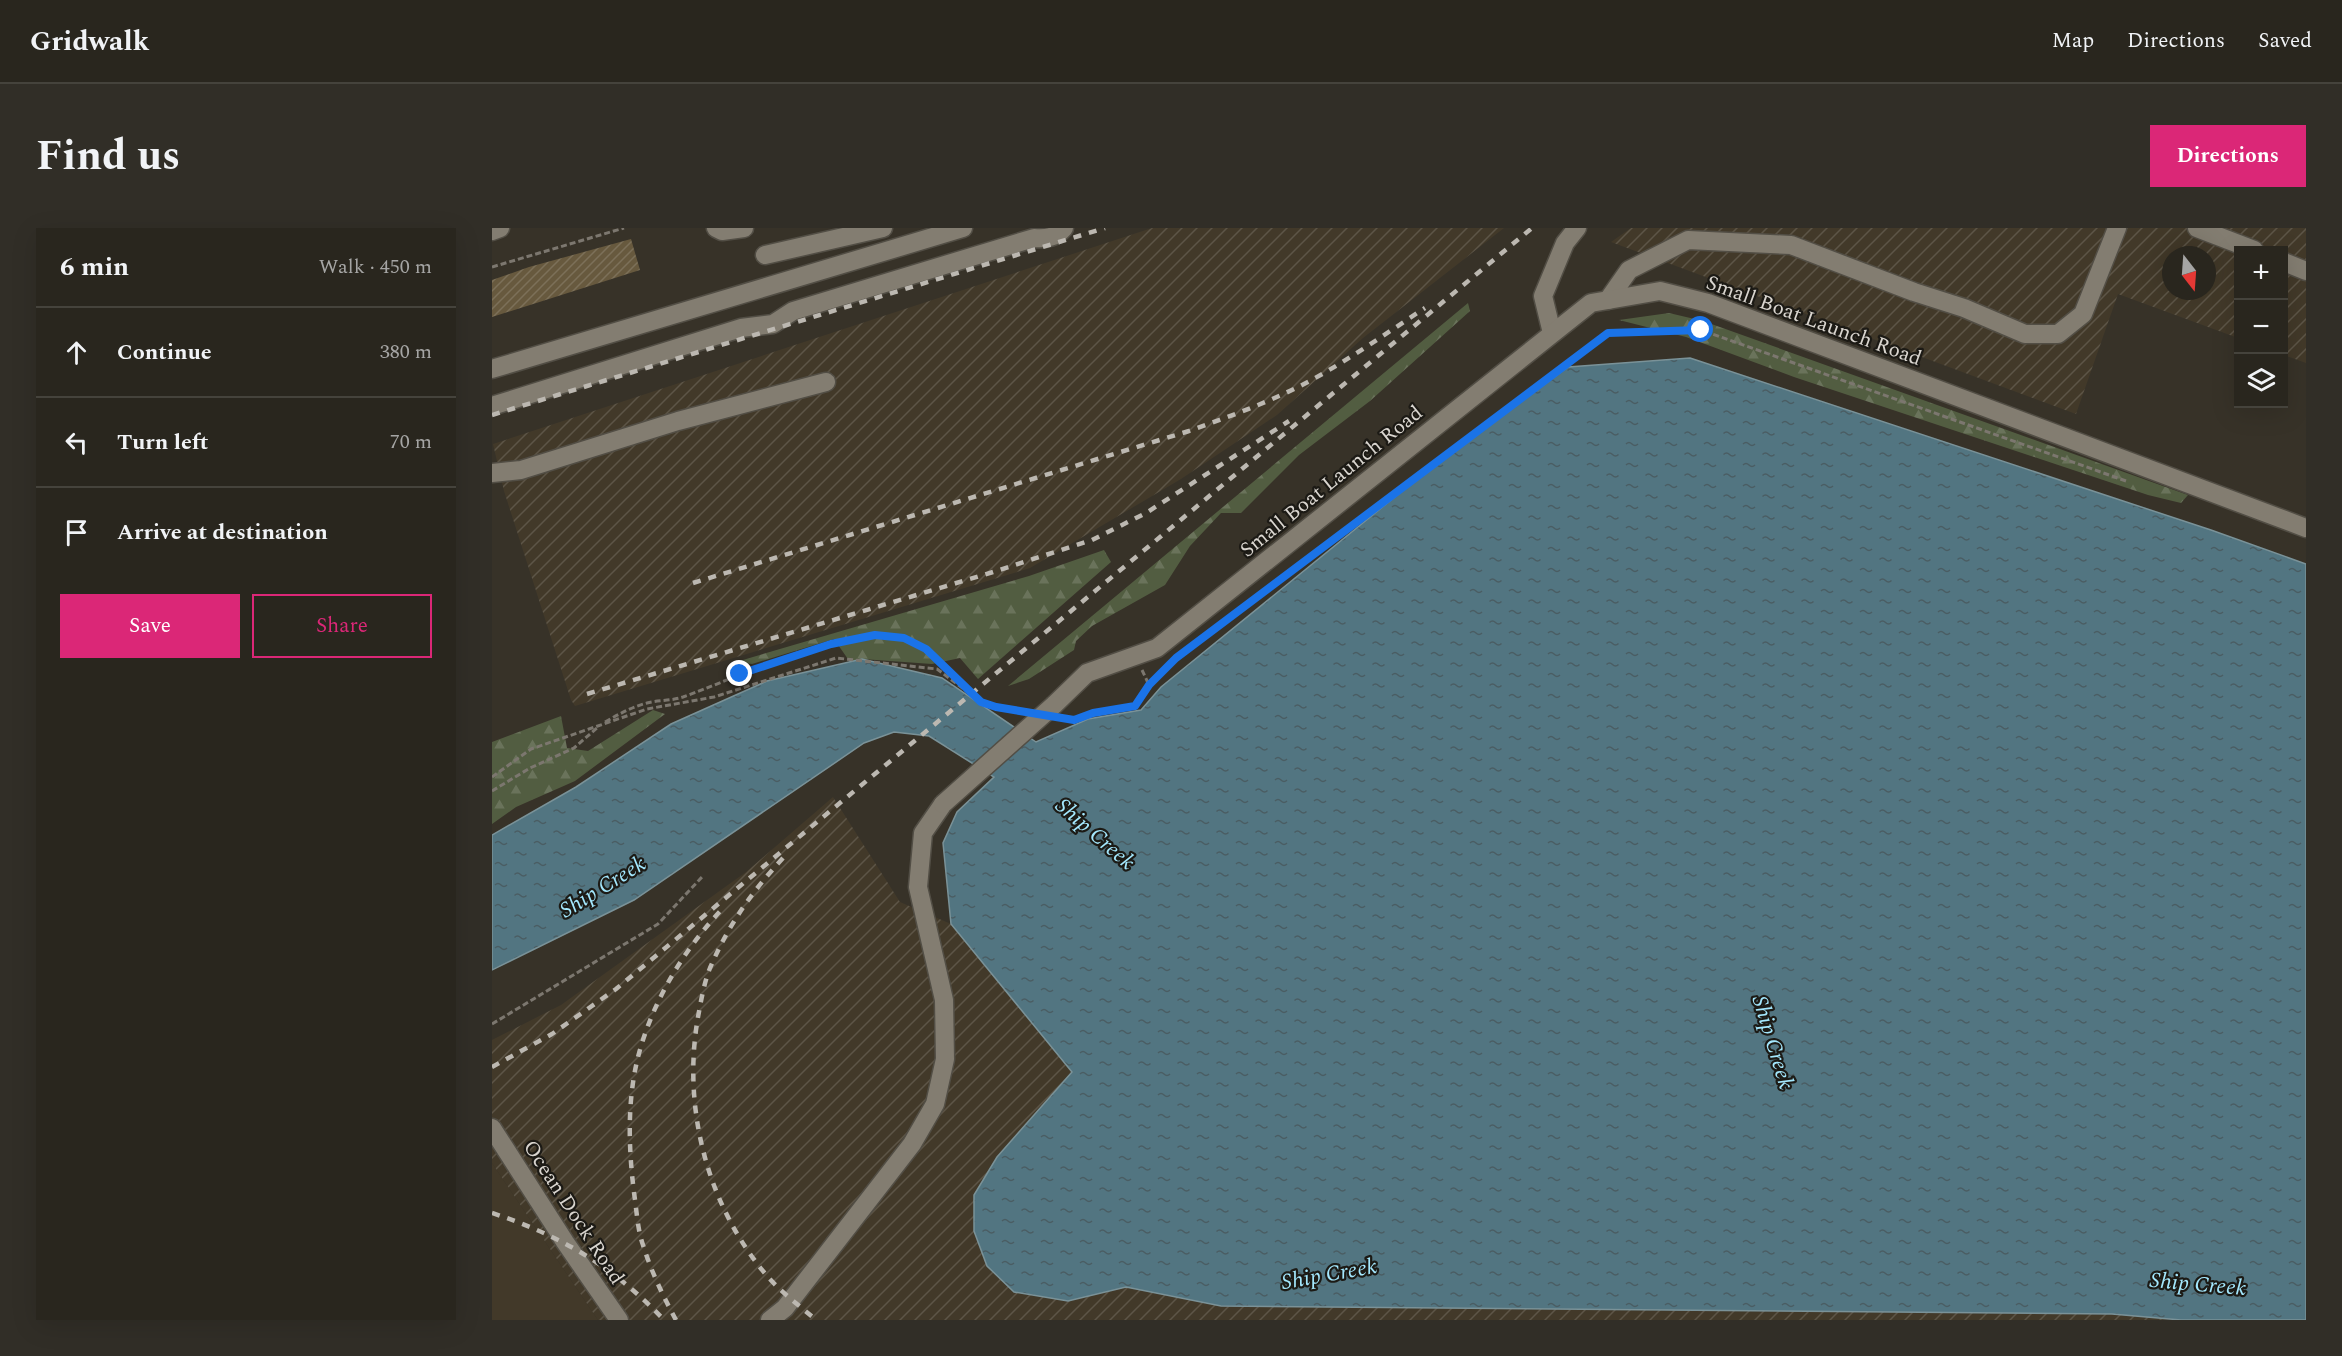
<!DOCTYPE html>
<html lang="en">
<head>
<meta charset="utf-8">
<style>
  body { margin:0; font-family:Spectral,serif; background:#312e27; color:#f1f3f6 }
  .controls { position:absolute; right:18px; top:18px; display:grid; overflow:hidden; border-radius:0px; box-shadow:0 6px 24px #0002 }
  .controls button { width:54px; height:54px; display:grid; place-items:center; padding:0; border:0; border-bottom:2px solid #45433c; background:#29261e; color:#f1f3f6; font:30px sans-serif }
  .compass { position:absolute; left:1670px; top:18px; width:54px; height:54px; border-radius:50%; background:#29261e; box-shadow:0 6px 24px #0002; rotate:163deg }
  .stop { position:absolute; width:18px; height:18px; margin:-14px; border:4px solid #1a73e8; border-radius:50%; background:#fff }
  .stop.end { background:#1a73e8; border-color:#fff; box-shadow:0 2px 6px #0008 }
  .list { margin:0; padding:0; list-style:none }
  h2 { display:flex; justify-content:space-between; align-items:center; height:78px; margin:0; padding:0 24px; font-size:26px }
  h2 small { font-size:20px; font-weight:400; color:#a5a5a4 }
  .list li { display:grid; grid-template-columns:39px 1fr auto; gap:18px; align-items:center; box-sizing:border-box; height:90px; padding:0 24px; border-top:2px solid #45433c }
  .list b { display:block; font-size:22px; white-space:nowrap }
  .list em { font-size:20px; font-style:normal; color:#a5a5a4 }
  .actions { display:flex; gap:12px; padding:18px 24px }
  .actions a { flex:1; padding:14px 0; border:2px solid #db2777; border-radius:0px; text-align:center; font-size:21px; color:#db2777 }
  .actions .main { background:#db2777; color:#fff }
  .icon { flex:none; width:33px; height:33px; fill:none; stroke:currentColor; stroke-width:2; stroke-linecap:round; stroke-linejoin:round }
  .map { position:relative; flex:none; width:1814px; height:1092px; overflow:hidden; border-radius:0px }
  header { display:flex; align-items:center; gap:36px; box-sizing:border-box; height:84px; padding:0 30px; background:#29261e; border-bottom:2px solid #45433c }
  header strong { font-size:28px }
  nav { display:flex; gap:33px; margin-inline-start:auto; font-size:21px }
  .intro { display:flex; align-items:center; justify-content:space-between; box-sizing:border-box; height:144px; padding:0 36px }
  h1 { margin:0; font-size:42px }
  .button { padding:15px 27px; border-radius:0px; background:#db2777; color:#fff; font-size:21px; font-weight:700 }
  main { display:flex; gap:36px; padding:0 36px }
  aside { flex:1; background:#29261e; border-radius:0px; box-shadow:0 6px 24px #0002 }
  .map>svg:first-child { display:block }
</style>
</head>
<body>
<header>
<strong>Gridwalk</strong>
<nav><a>Map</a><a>Directions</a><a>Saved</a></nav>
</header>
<div class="intro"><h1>Find us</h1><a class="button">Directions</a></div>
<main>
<aside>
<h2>6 min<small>Walk · 450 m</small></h2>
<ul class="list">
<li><svg class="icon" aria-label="ahead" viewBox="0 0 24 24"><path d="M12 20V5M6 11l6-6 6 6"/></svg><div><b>Continue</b></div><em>380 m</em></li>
<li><svg class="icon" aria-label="left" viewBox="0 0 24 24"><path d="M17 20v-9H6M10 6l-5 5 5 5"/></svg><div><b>Turn left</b></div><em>70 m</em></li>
<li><svg class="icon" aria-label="arrive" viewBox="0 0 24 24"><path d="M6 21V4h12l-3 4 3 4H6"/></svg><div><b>Arrive at destination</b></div></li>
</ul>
<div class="actions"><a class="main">Save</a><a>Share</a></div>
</aside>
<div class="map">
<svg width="1814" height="1092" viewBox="0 0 1814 1092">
  <defs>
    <pattern id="industrial-furrows" width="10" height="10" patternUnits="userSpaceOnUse" patternTransform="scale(1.5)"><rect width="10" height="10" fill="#423929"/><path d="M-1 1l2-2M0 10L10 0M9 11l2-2" fill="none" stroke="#5d5547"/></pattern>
    <pattern id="forest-firs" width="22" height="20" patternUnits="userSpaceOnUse" patternTransform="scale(1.5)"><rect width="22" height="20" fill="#525d41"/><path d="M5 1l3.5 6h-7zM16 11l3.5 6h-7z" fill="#6a735b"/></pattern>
    <pattern id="water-ripples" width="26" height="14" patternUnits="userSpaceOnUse" patternTransform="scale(1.5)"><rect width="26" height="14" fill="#527581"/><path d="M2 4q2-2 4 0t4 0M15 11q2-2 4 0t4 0" fill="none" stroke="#4a5d63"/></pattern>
    <pattern id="building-hatch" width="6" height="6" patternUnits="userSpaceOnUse" patternTransform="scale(1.5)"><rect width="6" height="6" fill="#67593e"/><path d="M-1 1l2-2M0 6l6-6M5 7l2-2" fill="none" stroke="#7c7059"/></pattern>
  </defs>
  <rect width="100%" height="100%" fill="#373228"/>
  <path fill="#423929" d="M0,935L106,1092H0Z"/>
  <g fill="url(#industrial-furrows)" fill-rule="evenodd">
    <path d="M660,0H1012L871,110L785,187L689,251L538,340L83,478L79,472L12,263L1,216Z"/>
    <path d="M1139,0H1814V135L1792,127V22H1746V110L1626,66L1584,186L1119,14ZM1679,27H1715V63H1679Z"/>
    <path d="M341,569L408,674L459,696L580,844L545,886L576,1073L634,1059L729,1078L1620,1086L1689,1092H106L0,935V812L69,777L254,644Z"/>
  </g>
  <g fill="url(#forest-firs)">
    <path d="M976,75L978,83L878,173L807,227L749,285H729L698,318L673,357L600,398L584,413L582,422L537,451L516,458Z"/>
    <path d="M1177,85L1211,93L1696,267L1689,275L1656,267L1302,149L1194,109L1127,92Z"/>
    <path d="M612,322L619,334L486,451L468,430L440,436L370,431L358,434L342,411L260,436L244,434L537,348Z"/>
    <path d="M161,482L173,486L83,553L24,579L0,596V514L69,488L75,520L96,523Z"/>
  </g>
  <path fill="url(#water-ripples)" stroke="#7a9298" stroke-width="1.5" d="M1198,130L1719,302L1814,336V1092H1689L1620,1086L729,1078L634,1059L576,1073L522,1064L495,1038L482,1003V967L505,929L580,844L459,696L451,615L465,584L502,549L437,508L402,504L372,515L142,672L0,742V607L84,559L179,496L275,453L370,431L450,450L544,514L596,491L649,482L669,459L947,233L1076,139Z"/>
  <path fill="url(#building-hatch)" d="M139,11L148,42L0,89V52L37,39Z"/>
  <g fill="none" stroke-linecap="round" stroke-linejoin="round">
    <g stroke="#524e45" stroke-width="21">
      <g id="minor">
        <path d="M224,0L230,3L252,0"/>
        <path d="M1705,0L1762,22"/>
        <path d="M0,3L8,0"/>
        <path d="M273,27L391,0"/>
        <path d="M1792,34L1814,43"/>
        <path d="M1116,72L1137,42L1196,12L1299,17L1422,64L1472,80L1533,106H1566L1591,86L1625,0"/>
        <path d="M1060,105L1051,68L1073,15L1085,0"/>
        <path d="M0,141L471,0"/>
        <path d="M0,178L249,100L281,96L301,83L542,10C555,11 564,9 572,0"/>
        <path d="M0,245L29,242L186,193L334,154"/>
        <path d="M562,477L595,445L665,420L1099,75L1168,63L1216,75L1814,300"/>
        <path d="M0,900L73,1014L127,1092"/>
        <path d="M278,1092L293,1080L420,916L443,876L453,831L452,772L426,659L431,605L451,576"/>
      </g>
    </g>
    <g stroke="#7c776f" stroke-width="3" stroke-dasharray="6 3" stroke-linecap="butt">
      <path d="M0,39L132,0"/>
      <path d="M650,442L657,457"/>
      <path d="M572,491L582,492L601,485L643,478L657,457L684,430L1116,105L1209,102L1634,253"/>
      <path d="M113,494C127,486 140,479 155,475C166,472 179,473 191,469C242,451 362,394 413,410C439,418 460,446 479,465"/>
      <path d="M0,549L39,521L155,481L222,469L344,430L445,441L489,474L527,484"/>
      <path d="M0,563L38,540L82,520L106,499"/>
      <path d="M0,796L166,696L210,649"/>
    </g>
    <use href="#minor" stroke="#837d71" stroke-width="18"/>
    <g stroke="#bcb8b1" stroke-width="4.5" stroke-dasharray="8 8" stroke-linecap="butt">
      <path d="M0,187L613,0"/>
      <path d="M201,355L697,203C736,189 775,175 812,156C854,134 893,106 933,80"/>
      <path d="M95,466L501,344L600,312L654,285L797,193"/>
      <path d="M291,630C259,665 237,696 218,740C212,755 209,773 206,789C190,880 215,978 276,1049C290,1065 308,1078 324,1092"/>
      <path d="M0,839L60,806L124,761L1040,0"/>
      <path d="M0,985C68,1007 122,1039 172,1092"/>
      <path d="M184,1092C171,1068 159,1043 151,1017C146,1003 145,987 143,972C136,921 134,865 150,815C166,764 195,718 232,679"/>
    </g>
    <g stroke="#524e45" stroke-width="21" stroke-linecap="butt">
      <path id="minor-bridge" d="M451,576L562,477"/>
    </g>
    <use href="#minor-bridge" stroke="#837d71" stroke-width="18"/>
  </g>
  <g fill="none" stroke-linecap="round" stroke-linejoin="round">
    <path stroke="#1a73e8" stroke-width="8" d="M248,446L339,416L383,407L412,410L434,421L489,474L504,479L582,492L601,485L643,478L657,457L684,430L1116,105L1209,102"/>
  </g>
  <g text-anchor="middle" stroke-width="4.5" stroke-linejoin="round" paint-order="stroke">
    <g font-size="21" fill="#d9d5cf" stroke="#1c1a15">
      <text transform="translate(1322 92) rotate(20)" y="7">Small Boat Launch Road</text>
      <text transform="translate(839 253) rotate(-39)" y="7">Small Boat Launch Road</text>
      <text transform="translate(82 984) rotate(57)" y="7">Ocean Dock Road</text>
    </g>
    <g font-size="22" font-style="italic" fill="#a4e8fe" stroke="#1c1a15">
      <text transform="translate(604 605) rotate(41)" y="8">Ship Creek</text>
      <text transform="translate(110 658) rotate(-32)" y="8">Ship Creek</text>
      <text transform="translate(1282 814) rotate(73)" y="8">Ship Creek</text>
      <text transform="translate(837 1045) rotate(-10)" y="8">Ship Creek</text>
      <text transform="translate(1706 1055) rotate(5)" y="8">Ship Creek</text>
    </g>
  </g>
</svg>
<div class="controls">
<button>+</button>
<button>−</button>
<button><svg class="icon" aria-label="layers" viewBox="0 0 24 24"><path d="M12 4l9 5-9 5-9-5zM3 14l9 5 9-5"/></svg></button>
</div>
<svg class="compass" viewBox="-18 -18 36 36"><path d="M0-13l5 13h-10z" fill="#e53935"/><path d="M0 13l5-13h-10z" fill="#a5a5a4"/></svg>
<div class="stop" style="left:1209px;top:102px"></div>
<div class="stop end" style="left:248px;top:446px"></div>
</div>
</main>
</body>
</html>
